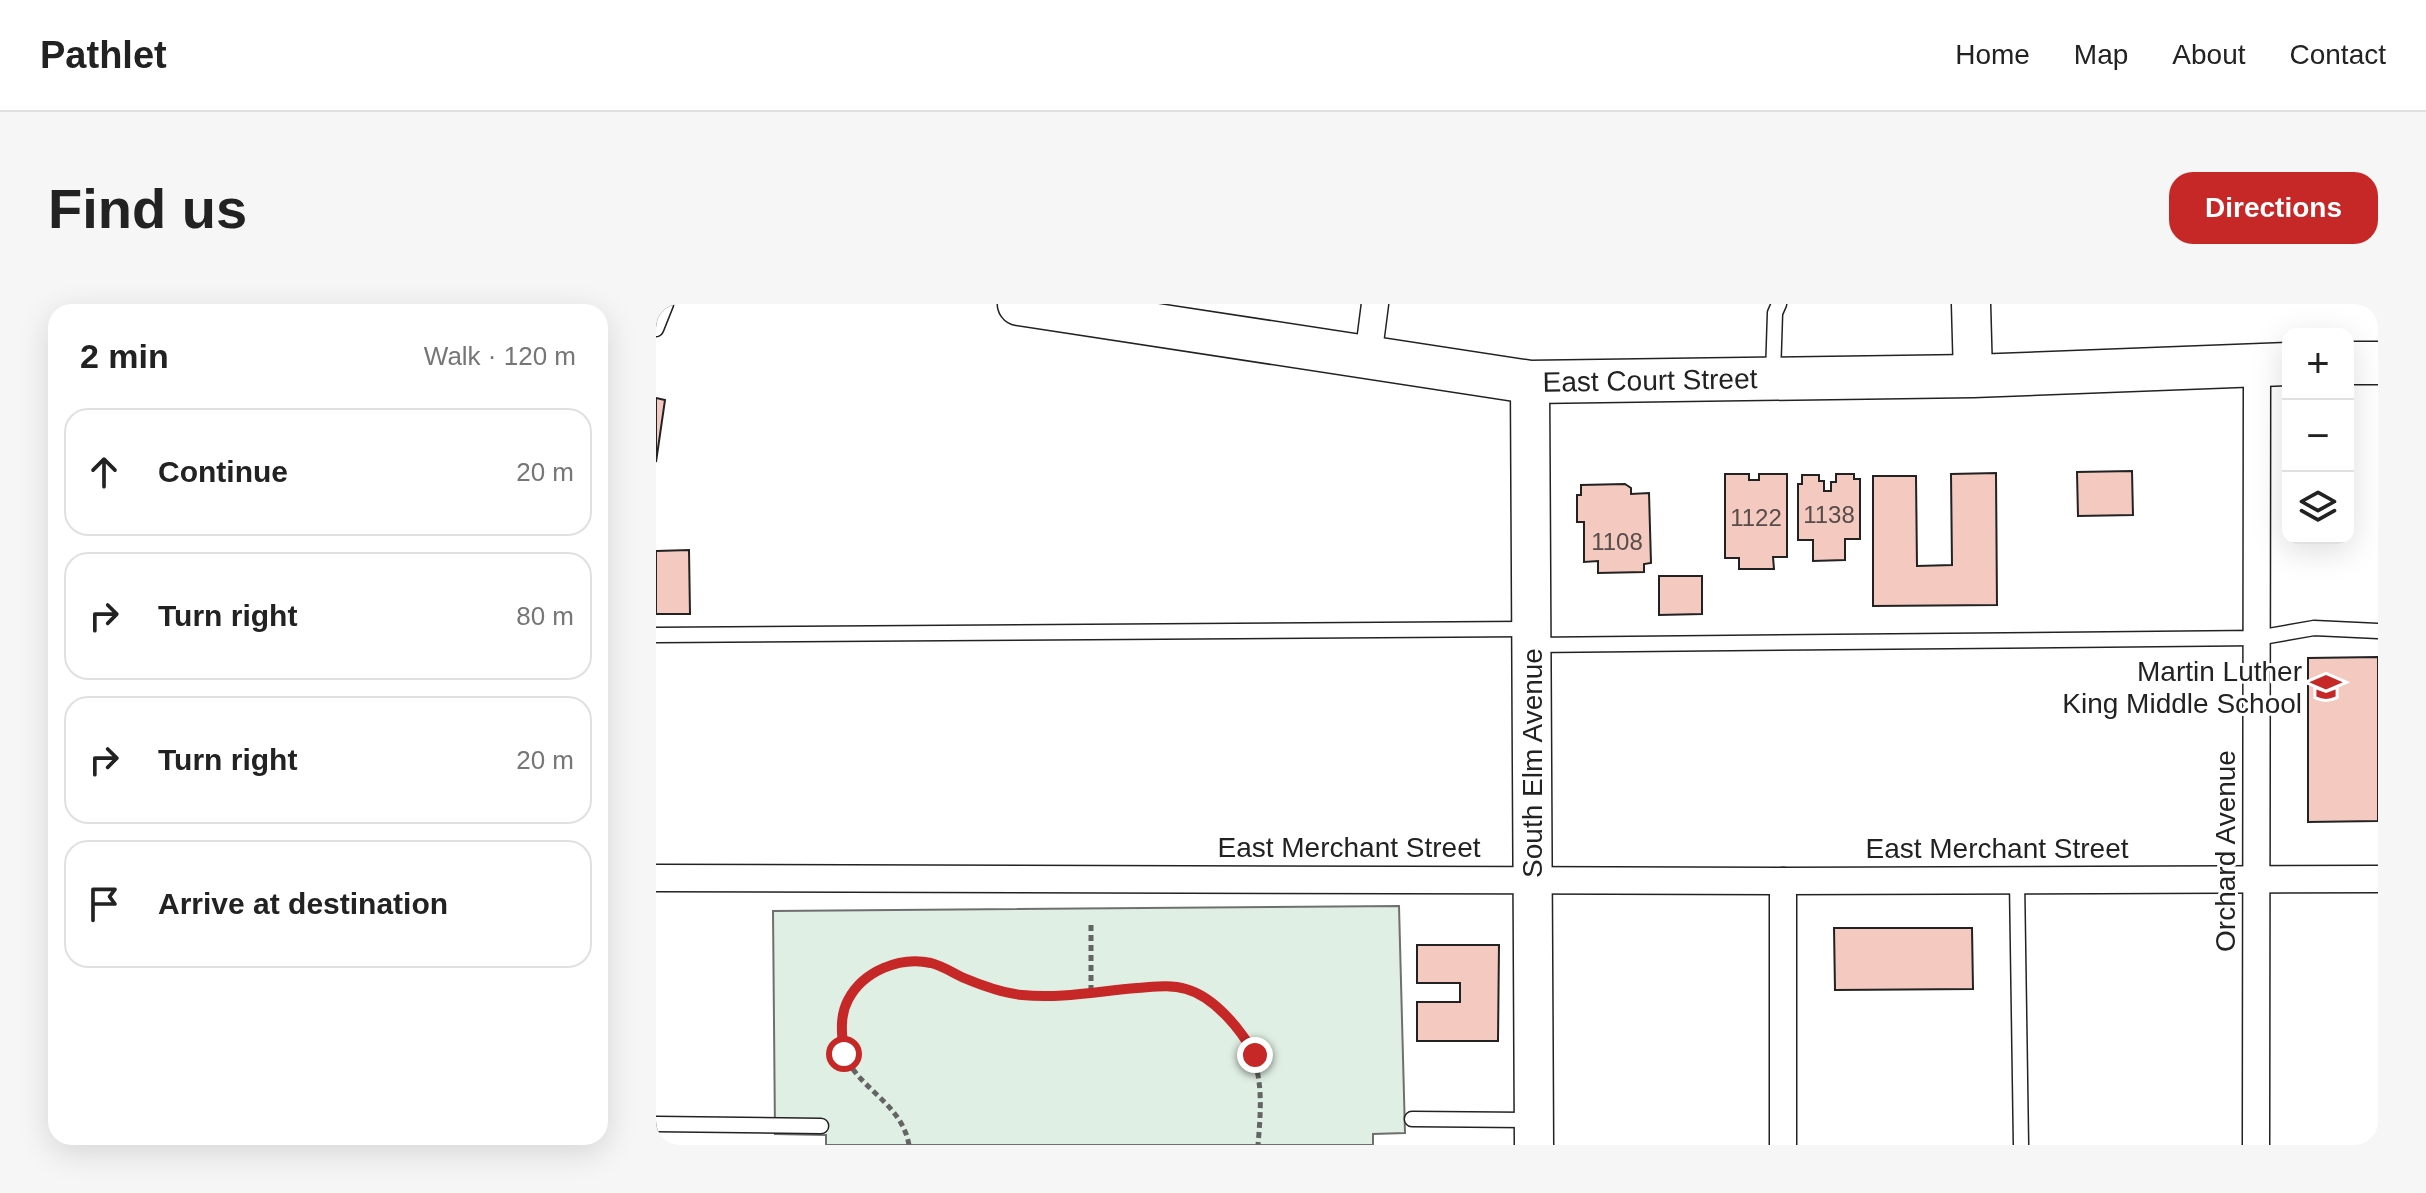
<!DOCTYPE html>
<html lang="en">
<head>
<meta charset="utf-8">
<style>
  body { margin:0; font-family:Arial,sans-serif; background:#f6f6f6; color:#222 }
  .controls { position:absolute; right:24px; top:24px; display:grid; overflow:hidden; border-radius:16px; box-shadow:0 8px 32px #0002 }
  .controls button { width:72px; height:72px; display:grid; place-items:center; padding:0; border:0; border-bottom:2px solid #e0e0e0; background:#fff; color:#222; font:40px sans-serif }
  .stop { position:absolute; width:24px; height:24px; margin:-18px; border:6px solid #c62828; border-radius:50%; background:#fff }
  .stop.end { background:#c62828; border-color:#fff; box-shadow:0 2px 8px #0008 }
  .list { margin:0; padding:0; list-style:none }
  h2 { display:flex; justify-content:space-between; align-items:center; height:104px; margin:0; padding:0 32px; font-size:34px }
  h2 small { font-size:26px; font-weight:400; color:#767676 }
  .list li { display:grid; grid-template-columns:52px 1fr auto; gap:24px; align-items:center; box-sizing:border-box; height:128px; margin:0 16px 16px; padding:0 16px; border:2px solid #e0e0e0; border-radius:24px }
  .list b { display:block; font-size:30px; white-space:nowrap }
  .list em { font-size:26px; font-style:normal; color:#767676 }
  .icon { flex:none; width:44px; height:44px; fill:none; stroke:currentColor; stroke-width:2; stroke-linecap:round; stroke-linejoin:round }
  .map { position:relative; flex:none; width:1722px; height:841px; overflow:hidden; border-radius:24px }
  header { display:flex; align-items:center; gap:48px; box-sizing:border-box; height:112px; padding:0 40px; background:#fff; border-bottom:2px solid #e0e0e0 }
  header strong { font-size:38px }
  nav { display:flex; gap:44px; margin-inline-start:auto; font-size:28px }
  .intro { display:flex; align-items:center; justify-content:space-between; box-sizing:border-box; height:192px; padding:0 48px }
  h1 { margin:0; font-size:56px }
  .button { padding:20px 36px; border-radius:24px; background:#c62828; color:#fff; font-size:28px; font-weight:700 }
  main { display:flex; gap:48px; padding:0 48px }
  aside { flex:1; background:#fff; border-radius:24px; box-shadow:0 8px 32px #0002 }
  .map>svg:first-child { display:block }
</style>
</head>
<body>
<header>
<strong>Pathlet</strong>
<nav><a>Home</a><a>Map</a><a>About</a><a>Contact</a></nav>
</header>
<div class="intro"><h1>Find us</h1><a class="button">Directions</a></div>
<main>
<aside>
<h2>2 min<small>Walk · 120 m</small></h2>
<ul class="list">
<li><svg class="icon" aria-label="ahead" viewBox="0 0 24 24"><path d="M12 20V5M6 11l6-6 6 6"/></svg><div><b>Continue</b></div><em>20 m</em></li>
<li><svg class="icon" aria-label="right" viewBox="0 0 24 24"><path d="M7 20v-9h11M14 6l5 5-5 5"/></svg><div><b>Turn right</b></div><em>80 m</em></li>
<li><svg class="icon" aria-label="right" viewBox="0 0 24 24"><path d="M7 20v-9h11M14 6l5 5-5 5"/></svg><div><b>Turn right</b></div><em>20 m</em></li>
<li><svg class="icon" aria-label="arrive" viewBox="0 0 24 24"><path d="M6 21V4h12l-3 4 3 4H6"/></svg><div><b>Arrive at destination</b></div></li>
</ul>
</aside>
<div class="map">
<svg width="1722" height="841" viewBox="0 0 1722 841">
  <rect width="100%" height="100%" fill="#fff"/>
  <path fill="#e0efe3" stroke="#6f6f6f" stroke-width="2" d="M743,602L749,829L717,830V841H170V831L119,830L117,607Z"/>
  <g fill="#f3c9c0" stroke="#222" stroke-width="2">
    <path d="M0,94L9,96L0,158Z"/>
    <path d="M1476,167L1477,211L1422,212L1421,168Z"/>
    <path d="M1340,169L1341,301L1217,302V172H1260L1261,262L1296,261L1295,170Z"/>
    <path d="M1069,170H1093V176H1103V170H1131V253H1117L1118,265H1083V254H1069Z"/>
    <path d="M1180,170H1198V175H1204V235H1189V256L1157,257V236H1142V180H1146V171H1163V177H1168V187H1175V178H1180Z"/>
    <path d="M969,180L975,184V190L993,189L995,259L988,260V268L942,269V257L928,258V218H921V191H925V181Z"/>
    <path d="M33,246L34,310H0V247Z"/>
    <path d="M1003,272H1046V310L1003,311Z"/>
    <path d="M1722,353V517L1652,518V354Z"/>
    <path d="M1178,624H1316L1317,685L1179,686Z"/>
    <path d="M761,641H843L842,737H761V698H804V679H761Z"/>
  </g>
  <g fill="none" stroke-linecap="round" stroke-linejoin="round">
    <g stroke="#222" stroke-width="17">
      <g id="lane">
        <path d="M0,25L10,0"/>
        <path d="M1117,71L1119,9L1123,0"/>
        <path d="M0,331L875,325"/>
        <path d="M875,341L1601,334L1658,324L1722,327"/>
        <path d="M1361,576L1365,841"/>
        <path d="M756,815L875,816"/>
        <path d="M0,820L165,822"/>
      </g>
    </g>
    <g stroke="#222" stroke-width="29">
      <g id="street">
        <path d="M712,54L719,0"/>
        <path d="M0,574L1127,577L1722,575"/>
        <path d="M1127,577V841"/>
        <path d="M1600,841L1601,60"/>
      </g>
    </g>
    <g stroke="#222" stroke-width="41">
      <g id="secondary">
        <path d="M1315,0L1317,72"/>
        <path d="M874,78L878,841"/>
      </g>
    </g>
    <g stroke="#222" stroke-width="45">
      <g id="primary">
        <path d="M363,0L874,78L1317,72L1632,60"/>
        <path d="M1692,59H1722"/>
      </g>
    </g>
    <g stroke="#646464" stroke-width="5" stroke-dasharray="6 4" stroke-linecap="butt">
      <path d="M435,621V688"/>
      <path d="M253,841C243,783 165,779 190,701C194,690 203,679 212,673C265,636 308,681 361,690C411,698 508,668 547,692C556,698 565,709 573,717C609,751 606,794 602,841"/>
    </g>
    <use href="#lane" stroke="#fff" stroke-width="14"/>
    <use href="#street" stroke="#fff" stroke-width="26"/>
    <use href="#secondary" stroke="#fff" stroke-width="38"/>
    <use href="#primary" stroke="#fff" stroke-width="42"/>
  </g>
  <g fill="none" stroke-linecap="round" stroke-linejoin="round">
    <path stroke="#c62828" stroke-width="10" d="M188,750C186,732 183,713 192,696C207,667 244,652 275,659C287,662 297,669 308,674C327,682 346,689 366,691C405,695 443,687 481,684C497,683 514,680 530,685C559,693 585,726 599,751"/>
  </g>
  <defs>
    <g id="school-bare" transform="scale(2.4)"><path d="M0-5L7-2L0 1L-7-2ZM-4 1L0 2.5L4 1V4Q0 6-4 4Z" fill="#c62828" stroke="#fff" stroke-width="2.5" paint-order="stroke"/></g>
  </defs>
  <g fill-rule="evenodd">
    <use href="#school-bare" x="1670" y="383"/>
  </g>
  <g text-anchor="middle" stroke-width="6" stroke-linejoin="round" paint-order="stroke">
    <g font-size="24" fill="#564c4a">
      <text x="1173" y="219">1138</text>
      <text x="1100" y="222">1122</text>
      <text x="961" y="246">1108</text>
    </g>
    <g font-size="28" fill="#222" stroke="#fff">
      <text transform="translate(994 76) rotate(-1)" y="10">East Court Street</text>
      <text transform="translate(876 459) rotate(-90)" y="10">South Elm Avenue</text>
      <text x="693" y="553">East Merchant Street</text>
      <text x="1341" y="554">East Merchant Street</text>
      <text transform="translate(1569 547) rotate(-90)" y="10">Orchard Avenue</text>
    </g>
    <g font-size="28" fill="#222" stroke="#fff" text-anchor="end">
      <text x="1646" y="377">Martin Luther<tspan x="1646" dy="32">King Middle School</tspan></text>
    </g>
  </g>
</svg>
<div class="controls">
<button>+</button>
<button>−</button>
<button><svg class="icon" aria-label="layers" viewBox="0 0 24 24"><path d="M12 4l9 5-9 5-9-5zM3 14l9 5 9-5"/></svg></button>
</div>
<div class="stop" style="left:188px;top:750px"></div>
<div class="stop end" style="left:599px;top:751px"></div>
</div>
</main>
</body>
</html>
